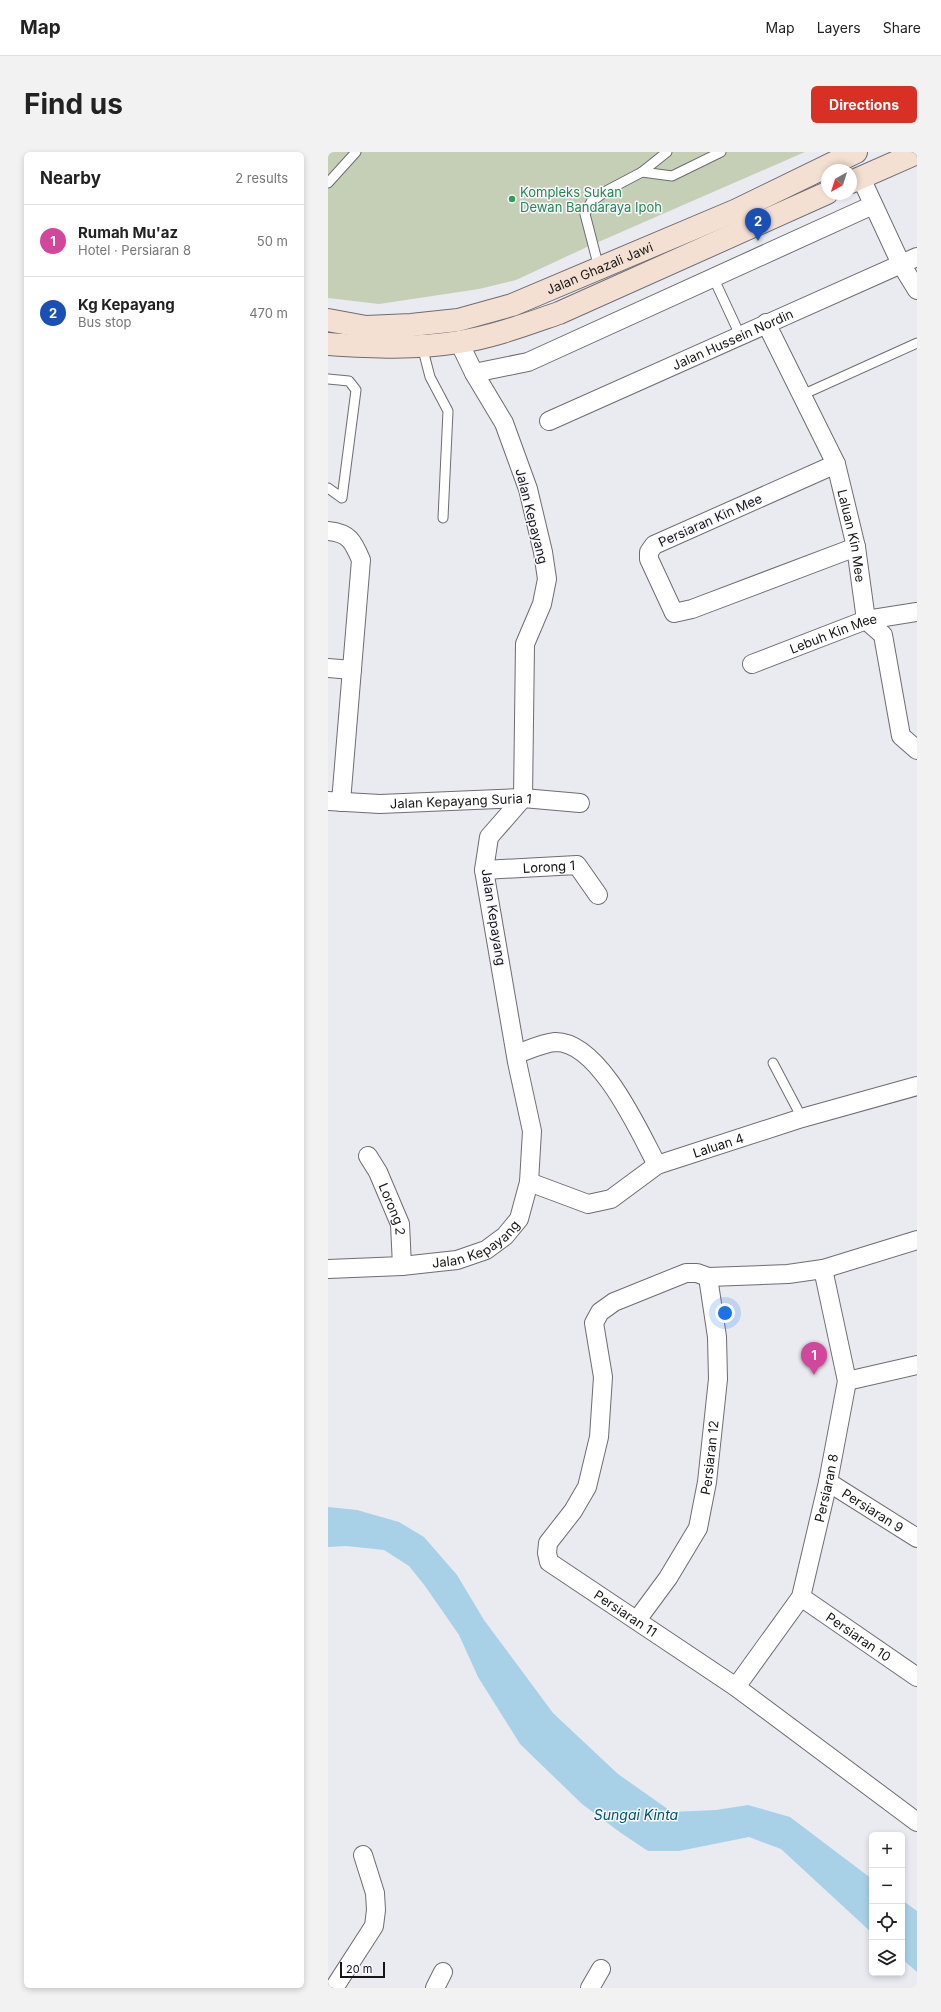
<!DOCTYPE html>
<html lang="en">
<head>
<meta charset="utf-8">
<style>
  body { margin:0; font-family:Inter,sans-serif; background:#f2f2f2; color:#222 }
  .controls { position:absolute; right:12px; bottom:12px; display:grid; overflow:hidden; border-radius:6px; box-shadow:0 2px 6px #0003 }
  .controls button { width:36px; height:36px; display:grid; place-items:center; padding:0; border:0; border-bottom:1px solid #e0e0e0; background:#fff; color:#222; font:20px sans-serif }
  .compass { position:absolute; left:493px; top:12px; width:36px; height:36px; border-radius:50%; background:#fff; box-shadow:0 2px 6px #0003; rotate:219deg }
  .scale { position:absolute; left:12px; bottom:10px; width:45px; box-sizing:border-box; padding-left:4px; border:2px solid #151517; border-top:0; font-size:11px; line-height:14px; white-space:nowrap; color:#151517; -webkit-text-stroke:3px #f8f8fe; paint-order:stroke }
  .you { position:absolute; left:397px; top:1161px; width:14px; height:14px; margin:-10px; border:3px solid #fff; border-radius:50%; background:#1a73e8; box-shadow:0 0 0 6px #1a73e833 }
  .badge { display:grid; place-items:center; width:26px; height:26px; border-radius:50%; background:#d93025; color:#fff; font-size:13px; font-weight:700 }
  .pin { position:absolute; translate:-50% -33px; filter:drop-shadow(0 1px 2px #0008) }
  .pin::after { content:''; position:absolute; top:21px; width:14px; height:12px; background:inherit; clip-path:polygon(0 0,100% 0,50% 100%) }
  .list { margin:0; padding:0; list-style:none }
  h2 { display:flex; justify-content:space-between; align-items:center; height:52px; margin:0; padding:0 16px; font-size:17px }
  h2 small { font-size:13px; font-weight:400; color:#767676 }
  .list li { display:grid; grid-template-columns:26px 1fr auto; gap:12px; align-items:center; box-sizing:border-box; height:72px; padding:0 16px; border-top:1px solid #e0e0e0 }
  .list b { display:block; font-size:15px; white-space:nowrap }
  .list p { margin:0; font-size:13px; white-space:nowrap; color:#767676 }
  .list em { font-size:13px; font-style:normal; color:#767676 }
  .icon { flex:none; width:22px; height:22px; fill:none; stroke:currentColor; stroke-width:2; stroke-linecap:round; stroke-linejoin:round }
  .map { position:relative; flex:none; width:589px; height:1836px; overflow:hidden; border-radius:6px }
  header { display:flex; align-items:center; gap:24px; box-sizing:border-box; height:56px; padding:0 20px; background:#fff; border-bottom:1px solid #e0e0e0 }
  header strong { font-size:19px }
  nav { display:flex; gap:22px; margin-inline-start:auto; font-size:14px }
  .intro { display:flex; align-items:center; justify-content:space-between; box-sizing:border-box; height:96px; padding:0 24px }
  h1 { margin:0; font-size:28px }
  .button { padding:10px 18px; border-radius:6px; background:#d93025; color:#fff; font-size:14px; font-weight:700 }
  main { display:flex; gap:24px; padding:0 24px }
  aside { flex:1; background:#fff; border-radius:6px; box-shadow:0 2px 6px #0003 }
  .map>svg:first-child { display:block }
</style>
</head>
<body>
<header>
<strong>Map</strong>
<nav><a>Map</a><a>Layers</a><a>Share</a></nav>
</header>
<div class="intro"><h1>Find us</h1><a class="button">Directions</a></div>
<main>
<aside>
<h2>Nearby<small>2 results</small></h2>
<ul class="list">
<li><span class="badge" style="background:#d1479c">1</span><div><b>Rumah Mu'az</b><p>Hotel · Persiaran 8</p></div><em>50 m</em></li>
<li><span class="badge" style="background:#1a4fb4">2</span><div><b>Kg Kepayang</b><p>Bus stop</p></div><em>470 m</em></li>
</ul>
</aside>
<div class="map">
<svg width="589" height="1836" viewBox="0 0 589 1836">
  <rect width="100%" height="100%" fill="#eaebf1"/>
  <path fill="#c4cfb6" d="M0,0H477L259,95L188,128L151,137L51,152L0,146Z"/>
  <g fill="#a8d1e8">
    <path d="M0,1355L29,1358L71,1370L96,1385L129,1423L156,1468L225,1561L290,1622L344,1660L388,1658L420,1653L462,1665L544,1727V1781L453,1697L421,1685L351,1699H320L293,1681L254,1652L192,1592L150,1525L131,1483L97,1434L81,1414L56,1398L18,1394L0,1395Z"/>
    <path d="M574,1748L589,1759V1820L574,1807Z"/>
  </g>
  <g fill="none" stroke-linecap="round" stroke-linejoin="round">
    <g stroke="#6d6d72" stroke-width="11">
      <g id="lane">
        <path d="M314,20L339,0"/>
        <path d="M0,31L28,0"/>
        <path d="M271,116L257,62L263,50L278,39L314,20L344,24L393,0"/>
        <path d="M385,125L412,183"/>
        <path d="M94,194L102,225L120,259L115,366"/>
        <path d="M0,227L21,229L28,238L14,346L0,336"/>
        <path d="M474,243L589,191"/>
        <path d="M445,911L474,966"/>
      </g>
    </g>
    <g stroke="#6d6d72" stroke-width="20">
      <g id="street">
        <path d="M533,26L573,112L589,138"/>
        <path id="s1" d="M438,171L508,312L528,395L538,468L555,483L573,584L589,598"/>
        <path d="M146,221L200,210L545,53"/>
        <path id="s2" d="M221,269L589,105"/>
        <path d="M508,312L326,393L321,400V407L346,461L364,457L528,395"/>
        <path d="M0,379C21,381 25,389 33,408L13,650"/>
        <path id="s3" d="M424,512L538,468L589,460"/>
        <path d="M0,516L24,518"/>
        <path id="s4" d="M0,649L52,652L195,646L252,651"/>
        <path id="s5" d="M156,718L249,713L270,743"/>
        <path d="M189,902C200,898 215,891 227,890C271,889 311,979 329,1013"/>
        <path id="s6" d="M40,1004L50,1020L72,1072L74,1114"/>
        <path id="s7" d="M201,1030L260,1052L283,1047L329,1013L474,966L589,934"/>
        <path id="s8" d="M589,1088L495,1117L460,1122L380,1125L369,1121H358L286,1150L272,1160L266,1171L275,1225L271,1285L259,1335L245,1359L220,1391L219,1401L221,1410L408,1535L589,1670"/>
        <path id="s9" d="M0,1117L74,1114L129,1108L158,1098L177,1084L191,1067L201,1030L204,979L189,910L156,718L161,685L195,646L197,492L214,452L219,427L215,400L200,337L176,271L146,221L131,190"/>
        <path d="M519,1229L589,1213"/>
        <path id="s10" d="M500,1330L589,1386"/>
        <path id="s11" d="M473,1445L589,1525"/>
        <path id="s12" d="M309,1468L340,1426L370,1376L379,1330L390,1227L389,1185L380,1125"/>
        <path id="s13" d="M408,1535L473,1445L500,1330L519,1229L495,1117"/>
        <path d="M6,1836L46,1774L48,1758L47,1741L35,1703"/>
        <path d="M107,1836L115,1820"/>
        <path d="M262,1836L273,1817"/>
      </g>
    </g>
    <g stroke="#6d6d72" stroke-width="24">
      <g id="secondary">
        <path d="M523,30L589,1"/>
        <path id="s14" d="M0,168L38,175L83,173L130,168L184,153L409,58L528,0"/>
        <path d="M0,192C44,195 88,197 131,190C165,185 199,172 231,161L499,41"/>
      </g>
    </g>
    <use href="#lane" stroke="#fff" stroke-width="9"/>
    <use href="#street" stroke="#fff" stroke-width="18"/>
    <use href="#secondary" stroke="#f4e0d2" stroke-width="22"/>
  </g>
  <circle fill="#2e9e5b" stroke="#f8f8fe" stroke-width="1.5" cx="184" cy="47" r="4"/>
  <g text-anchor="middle" stroke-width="3" stroke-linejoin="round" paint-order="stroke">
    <g font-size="13" fill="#27864d" stroke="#f8f8fe" text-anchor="start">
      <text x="192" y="45">Kompleks Sukan<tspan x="192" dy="15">Dewan Bandaraya Ipoh</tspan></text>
    </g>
    <g font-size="13" fill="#151517" stroke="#f8f8fe">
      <text dy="5" stroke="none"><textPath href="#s14" startOffset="282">Jalan Ghazali Jawi</textPath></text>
      <text dy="5" stroke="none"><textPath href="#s2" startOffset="201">Jalan Hussein Nordin</textPath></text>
      <text transform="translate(204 364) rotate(76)" y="5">Jalan Kepayang</text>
      <text transform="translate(382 368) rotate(-24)" y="5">Persiaran Kin Mee</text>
      <text dy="5" stroke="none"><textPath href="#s1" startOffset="231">Laluan Kin Mee</textPath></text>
      <text dy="5" stroke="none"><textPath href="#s3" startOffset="87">Lebuh Kin Mee</textPath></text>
      <text dy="5" stroke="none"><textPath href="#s4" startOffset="133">Jalan Kepayang Suria 1</textPath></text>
      <text dy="5" stroke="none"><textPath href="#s5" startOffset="65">Lorong 1</textPath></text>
      <text transform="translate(166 765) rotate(81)" y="5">Jalan Kepayang</text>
      <text dy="5" stroke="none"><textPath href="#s7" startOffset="208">Laluan 4</textPath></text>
      <text dy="5" stroke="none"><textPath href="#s6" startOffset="59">Lorong 2</textPath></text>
      <text dy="5" stroke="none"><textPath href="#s9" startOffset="153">Jalan Kepayang</textPath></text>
      <text dy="5" stroke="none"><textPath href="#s12" startOffset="182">Persiaran 12</textPath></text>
      <text dy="5" stroke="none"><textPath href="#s13" startOffset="223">Persiaran 8</textPath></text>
      <text dy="5" stroke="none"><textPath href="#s10" startOffset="53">Persiaran 9</textPath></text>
      <text dy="5" stroke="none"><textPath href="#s8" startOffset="690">Persiaran 11</textPath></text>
      <text dy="5" stroke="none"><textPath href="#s11" startOffset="70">Persiaran 10</textPath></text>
    </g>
    <g font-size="14" font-style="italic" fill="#01506f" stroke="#f8f8fe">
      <text x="308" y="1668">Sungai Kinta</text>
    </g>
  </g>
</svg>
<div class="controls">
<button>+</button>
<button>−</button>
<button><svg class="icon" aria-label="locate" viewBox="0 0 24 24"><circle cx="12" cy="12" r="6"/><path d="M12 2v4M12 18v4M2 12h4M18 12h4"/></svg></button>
<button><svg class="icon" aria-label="layers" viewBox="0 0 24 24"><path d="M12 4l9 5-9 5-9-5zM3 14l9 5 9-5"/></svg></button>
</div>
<svg class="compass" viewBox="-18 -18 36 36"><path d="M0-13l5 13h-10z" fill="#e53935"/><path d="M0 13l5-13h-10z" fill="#767676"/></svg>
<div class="scale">20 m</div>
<div class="you"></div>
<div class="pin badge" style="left:486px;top:1223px;background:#d1479c">1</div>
<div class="pin badge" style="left:430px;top:89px;background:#1a4fb4">2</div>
</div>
</main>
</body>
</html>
